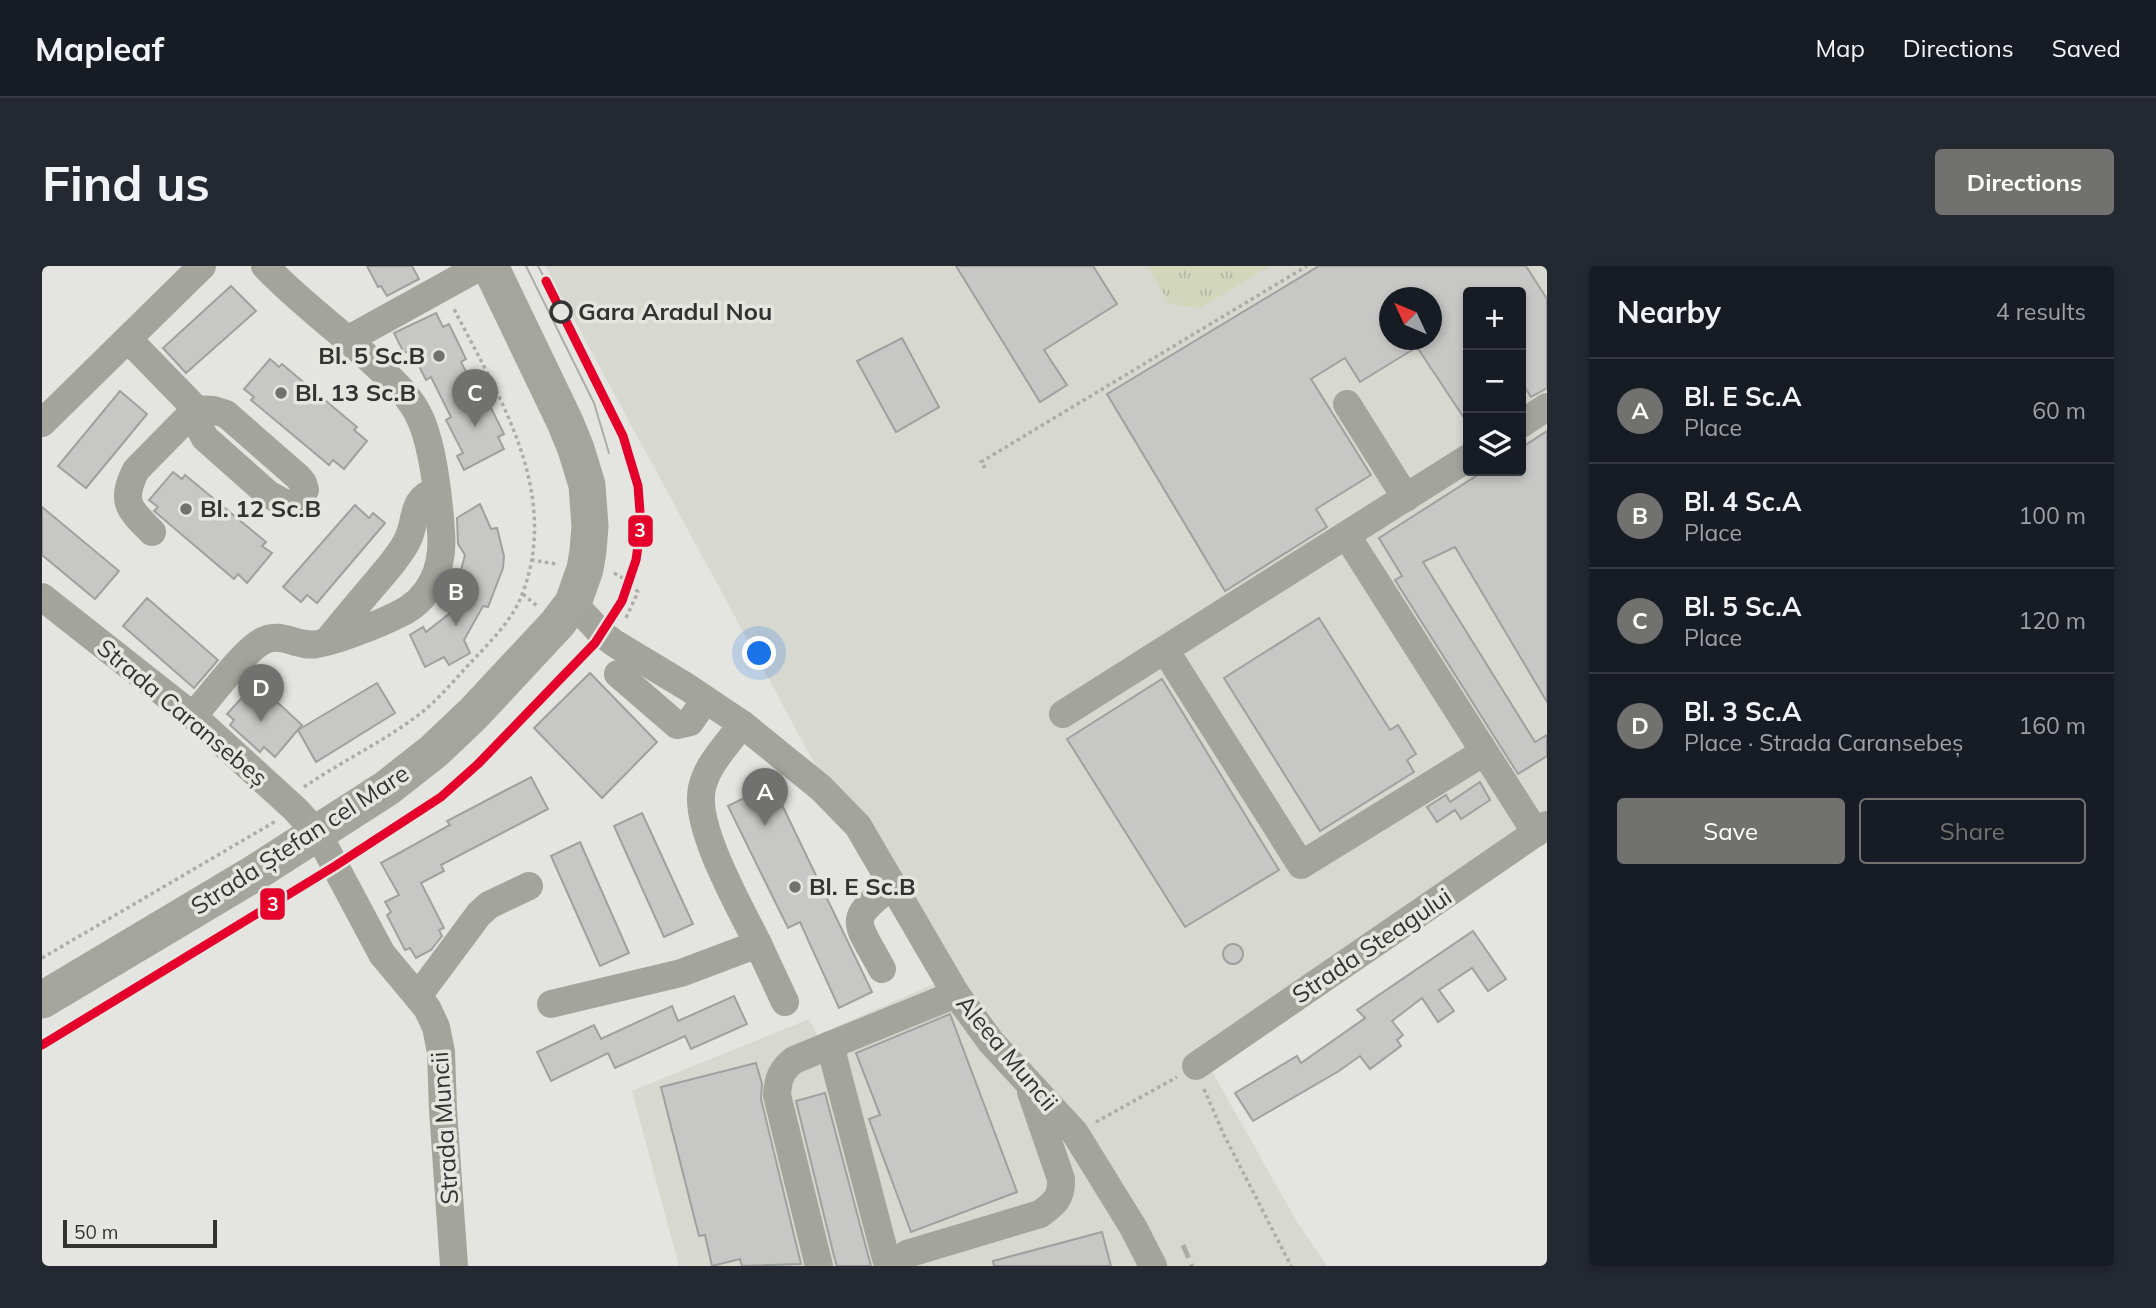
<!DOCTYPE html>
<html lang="en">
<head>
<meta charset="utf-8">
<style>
  body { margin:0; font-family:Mulish,sans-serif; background:#242831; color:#f1f3f6 }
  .controls { position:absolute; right:21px; top:21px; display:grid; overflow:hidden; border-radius:7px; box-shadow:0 4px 10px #0003 }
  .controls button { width:63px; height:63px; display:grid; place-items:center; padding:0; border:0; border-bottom:2px solid #363941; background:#171b24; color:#f1f3f6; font:35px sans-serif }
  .compass { position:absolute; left:1337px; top:21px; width:63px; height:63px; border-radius:50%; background:#171b24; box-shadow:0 4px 10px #0003; rotate:314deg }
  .scale { position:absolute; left:21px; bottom:18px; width:154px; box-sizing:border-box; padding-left:7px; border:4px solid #333331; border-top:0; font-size:19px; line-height:24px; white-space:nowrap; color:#333331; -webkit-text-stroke:5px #e5e6e0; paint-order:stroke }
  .you { position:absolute; left:718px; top:388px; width:24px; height:24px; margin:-18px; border:5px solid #fff; border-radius:50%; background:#1a73e8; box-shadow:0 0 0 10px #1a73e833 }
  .badge { display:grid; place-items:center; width:46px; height:46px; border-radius:50%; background:#71716f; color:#fff; font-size:23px; font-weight:700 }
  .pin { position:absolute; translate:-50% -58px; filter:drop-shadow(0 2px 4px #0008) }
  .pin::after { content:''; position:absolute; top:37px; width:24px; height:21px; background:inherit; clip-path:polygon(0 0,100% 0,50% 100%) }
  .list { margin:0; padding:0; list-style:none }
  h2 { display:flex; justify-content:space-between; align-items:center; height:91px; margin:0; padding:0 28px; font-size:30px }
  h2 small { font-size:23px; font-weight:400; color:#9ea1a6 }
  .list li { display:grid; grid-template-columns:46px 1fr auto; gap:21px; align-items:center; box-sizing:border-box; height:105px; padding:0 28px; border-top:2px solid #363941 }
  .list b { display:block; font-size:26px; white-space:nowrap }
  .list p { margin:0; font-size:23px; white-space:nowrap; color:#9ea1a6 }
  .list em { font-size:23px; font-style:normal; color:#9ea1a6 }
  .actions { display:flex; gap:14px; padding:21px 28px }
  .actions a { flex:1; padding:16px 0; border:2px solid #71716f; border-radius:7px; text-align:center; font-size:24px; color:#71716f }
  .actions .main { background:#71716f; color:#fff }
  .icon { flex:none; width:38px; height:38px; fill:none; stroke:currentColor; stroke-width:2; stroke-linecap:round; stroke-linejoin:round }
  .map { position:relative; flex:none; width:1505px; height:1000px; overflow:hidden; border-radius:7px }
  header { display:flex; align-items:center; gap:42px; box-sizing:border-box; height:98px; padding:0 35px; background:#171b24; border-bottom:2px solid #363941 }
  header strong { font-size:33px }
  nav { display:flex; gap:38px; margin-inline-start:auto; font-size:24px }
  .intro { display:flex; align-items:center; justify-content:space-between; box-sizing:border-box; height:168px; padding:0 42px }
  h1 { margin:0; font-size:49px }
  .button { padding:18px 32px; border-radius:7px; background:#71716f; color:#fff; font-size:24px; font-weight:700 }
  main { display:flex; gap:42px; padding:0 42px }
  aside { flex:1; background:#171b24; border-radius:7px; box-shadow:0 4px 10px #0003 }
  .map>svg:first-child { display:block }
</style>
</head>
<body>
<header>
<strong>Mapleaf</strong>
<nav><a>Map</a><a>Directions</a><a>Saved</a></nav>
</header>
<div class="intro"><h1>Find us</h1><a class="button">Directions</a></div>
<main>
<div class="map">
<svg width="1505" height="1000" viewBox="0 0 1505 1000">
  <defs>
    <pattern id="grass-tufts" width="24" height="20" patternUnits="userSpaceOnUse" patternTransform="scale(1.75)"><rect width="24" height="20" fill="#d2d6bb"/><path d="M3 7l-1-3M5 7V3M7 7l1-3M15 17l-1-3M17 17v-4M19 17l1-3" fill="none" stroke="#b5b8a1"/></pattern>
  </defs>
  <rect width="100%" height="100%" fill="#e4e5e1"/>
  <path fill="#d7d8cf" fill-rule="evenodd" d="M503,0H1505V559L1168,802L1254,954L1285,1000H637L590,825L767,753L775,769L892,718ZM1426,26H1479V205H1426ZM1348,32H1390V74H1348Z"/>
  <path fill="url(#grass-tufts)" d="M1105,0H1228L1158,42L1128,38Z"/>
  <g fill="#c7c7c5" stroke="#a0a19e" stroke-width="2" fill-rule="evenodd">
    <path d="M325,0H370L377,13L345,30L339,20L336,21Z"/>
    <path d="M914,0H1051L1075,38L1002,84L1025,119L998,136Z"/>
    <path d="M1277,0H1484L1505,33V122L1489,131L1479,115V26H1426V158L1375,81L1318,116L1303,92L1269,113L1329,209L1274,243L1285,261L1183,325L1065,128ZM1348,32H1390V74H1348Z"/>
    <path d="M189,20L214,45L144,107L121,82Z"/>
    <path d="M394,47L401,61L407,58L424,93L419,96L439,135L444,132L462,168L456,171L462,183L422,204L415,190L421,187L404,154L409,151L389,111L384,114L369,84L362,87L352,67Z"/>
    <path d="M860,72L897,141L854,166L815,95Z"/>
    <path d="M228,93L237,101L240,98L315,161L312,164L325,175L302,203L291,194L287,199L209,134L212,131L202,123Z"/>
    <path d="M78,125L105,148L44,222L16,200Z"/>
    <path d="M1505,165V436L1413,281L1381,296L1493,476L1505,469V490L1476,508L1353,314L1360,310L1337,272L1442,205H1479V182Z"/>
    <path d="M131,206L140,213L143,209L224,276L220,280L230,287L205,317L196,308L192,313L112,245L116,241L107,234Z"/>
    <path d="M438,238L449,263L455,262L462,290L461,302L446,341L441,340L422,374L428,387L407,399L402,391L383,401L368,369L381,361L384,366L422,336L409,332L414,308H418L423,289L416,278L415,252Z"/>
    <path d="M313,239L327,252L331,247L343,257L275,337L265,329L259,336L241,321Z"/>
    <path d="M0,241L77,305L53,333L0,289Z"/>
    <path d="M105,332L176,394L152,422L81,360Z"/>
    <path d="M1277,352L1348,464L1356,459L1374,488L1365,494L1372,506L1278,565L1182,412Z"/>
    <path d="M548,407L615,476L560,532L492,462Z"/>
    <path d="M1120,413L1237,604L1143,661L1025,473Z"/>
    <path d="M335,417L353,447L274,496L256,464Z"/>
    <path d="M209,422L216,428L221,423L260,459L233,491L222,481L218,486L188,459L192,454L185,448Z"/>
    <path d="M489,511L506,543L399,599L402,605L379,617L402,662L397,664L400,670L389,684L374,692L368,682L363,684L345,649L349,646L343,636L357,629L339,597L408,559L405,555Z"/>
    <path d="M1438,516L1448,534L1419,553L1413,544L1395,556L1385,541L1404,529L1408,536Z"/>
    <path d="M730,518L830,726L797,742L758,656L746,662L686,540Z"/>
    <path d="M600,547L651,658L622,671L572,560Z"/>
    <path d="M538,576L587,687L558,700L509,590Z"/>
    <path d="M1431,665L1464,713L1446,725L1430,702L1397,724L1412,745L1396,756L1380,732L1350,755L1361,769L1355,774L1359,780L1328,803L1318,790L1297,805L1211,855L1193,827L1255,790L1259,797L1323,752L1315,744Z"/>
    <circle cx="1191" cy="688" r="10"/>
    <path d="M692,730L705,758L649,783L643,770L573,802L566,787L509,815L495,786L552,759L559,773L630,740L636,755Z"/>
    <path d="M908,748L975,926L869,966L827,853L838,849L814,787Z"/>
    <path d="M714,797L720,818L719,833L759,998L700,1000L698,993L670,1000L663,969L657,970L619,821Z"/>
    <path d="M783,827L829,1000H795L792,990L754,835Z"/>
    <path d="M1060,966L1069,1000H952L951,995Z"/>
  </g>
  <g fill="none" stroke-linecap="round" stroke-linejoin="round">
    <g stroke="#adada8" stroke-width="3.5" stroke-dasharray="3.5 3.5" stroke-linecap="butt">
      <path d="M943,202L939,196L1265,0"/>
      <path d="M489,294L515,298"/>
      <path d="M572,307L588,316L596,326L583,354"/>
      <path d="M481,328L495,340"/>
      <path d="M262,521C300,495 343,475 379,447C398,432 415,411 431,394C450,374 472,352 481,326C519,224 455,128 411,41"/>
      <path d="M0,692L234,555"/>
      <path d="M1162,823L1182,869L1249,1000"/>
      <path d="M1054,856L1135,811"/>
    </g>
    <g stroke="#a3a49b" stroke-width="28">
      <path d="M86,73L154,143L156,159L163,172L226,228L244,238L252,237L258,233L263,224L261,217L256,211L184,148L171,144L154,143L94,204C78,236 87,243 110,266"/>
      <path d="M307,73L439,0"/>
      <path d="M1305,138L1364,232"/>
      <path d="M0,157L160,0"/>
      <path d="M1479,158L1505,141"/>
      <path d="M1305,270L1494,567"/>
      <path d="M0,331L151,450L253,543L276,568L340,688L385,742L394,761L399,786L401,844L412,1000"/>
      <path d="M531,337L559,367L572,377L645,421L700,458L779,522L816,560L914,728L949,776L1033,867L1091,961L1111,1000"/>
      <path d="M287,373C303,353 320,333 337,313C347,301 359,288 366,273C375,254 369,232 394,225"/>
      <path d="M1123,384L1259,599L1442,486"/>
      <path d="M576,408L635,459L648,456L663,434"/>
      <path d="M1021,448L1426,192"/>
      <path d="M151,450C167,432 201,386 219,376C239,364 255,382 275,378C295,375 337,358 355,349C389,334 402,301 399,266C397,234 391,180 378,152C369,131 350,114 334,99C298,65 257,36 223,0"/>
      <path d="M716,678L743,736"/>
      <path d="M840,703C814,654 803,655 851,619"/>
      <path d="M376,730L437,648L447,639L487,620"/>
      <path d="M509,738L639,707L716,678C698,641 651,560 660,522C665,498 686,478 700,458"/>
      <path d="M788,779L846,1000"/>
      <path d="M1154,800L1505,559"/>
      <path d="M777,1000L735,829C736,813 739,804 752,794L914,728"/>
      <path d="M850,1000L865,988L998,948C1012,938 1020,932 1019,913L989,826"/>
    </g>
    <path stroke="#a4a59d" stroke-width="37" d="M0,734L208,610L345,522L392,485L431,448L515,358L531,337L543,303L546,285L548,260L545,219L534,183L523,156L448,0"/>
    <g stroke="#adada8" stroke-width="2">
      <path d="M484,0L552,137L567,187"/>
      <path d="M496,0L504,15"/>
    </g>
    <path stroke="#adada8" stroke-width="5" stroke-dasharray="14 7" stroke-linecap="butt" d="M1141,979L1150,1000"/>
    <g stroke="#e5e6e0" stroke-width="14">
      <path id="tram-1" d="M0,779L293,600L399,531L436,498L553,377L580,335L594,294L599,259L596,220L581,170L504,15"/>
    </g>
    <use href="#tram-1" stroke="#e4002b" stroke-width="9"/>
  </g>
  <circle fill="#e5e6e0" stroke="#333331" stroke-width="3.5" cx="519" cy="46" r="10"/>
  <g fill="#71716f" stroke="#e5e6e0" stroke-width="2.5">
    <circle cx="397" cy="90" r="7"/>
    <circle cx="239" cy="127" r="7"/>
    <circle cx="144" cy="243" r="7"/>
    <circle cx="753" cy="621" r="7"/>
  </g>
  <g text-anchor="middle" stroke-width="7" stroke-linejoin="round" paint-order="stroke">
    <g font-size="24" font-weight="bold" fill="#333331" stroke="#e5e6e0" text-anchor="start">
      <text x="536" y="54">Gara Aradul Nou</text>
    </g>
    <g font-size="24" font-weight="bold" fill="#333331" stroke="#e5e6e0" text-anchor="start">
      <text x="383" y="98" text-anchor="end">Bl. 5 Sc.B</text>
      <text x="253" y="135">Bl. 13 Sc.B</text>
      <text x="158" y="251">Bl. 12 Sc.B</text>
      <text x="767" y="629">Bl. E Sc.B</text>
    </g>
    <g font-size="24" fill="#333331" stroke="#e5e6e0">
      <text transform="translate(140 447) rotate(40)" y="8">Strada Caransebeș</text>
      <text transform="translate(258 574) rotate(-33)" y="8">Strada Ștefan cel Mare</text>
      <text transform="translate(1330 680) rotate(-34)" y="8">Strada Steagului</text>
      <text transform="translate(965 787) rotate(50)" y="8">Aleea Muncii</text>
      <text transform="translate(403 862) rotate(-94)" y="8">Strada Muncii</text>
    </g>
  </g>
  <g stroke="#e5e6e0" stroke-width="2.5">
    <rect x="585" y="248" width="27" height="34" rx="7" fill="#e4002b"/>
    <rect x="217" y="621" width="27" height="34" rx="7" fill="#e4002b"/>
  </g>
  <g font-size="19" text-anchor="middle" font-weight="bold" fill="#fff">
    <text x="598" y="271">3</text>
    <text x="231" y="645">3</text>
  </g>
</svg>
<div class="controls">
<button>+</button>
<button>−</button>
<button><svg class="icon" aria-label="layers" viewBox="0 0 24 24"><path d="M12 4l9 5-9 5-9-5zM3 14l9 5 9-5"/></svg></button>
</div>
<svg class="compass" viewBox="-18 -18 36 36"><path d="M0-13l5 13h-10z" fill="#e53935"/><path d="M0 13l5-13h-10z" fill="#9ea1a6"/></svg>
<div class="scale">50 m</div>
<div class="you"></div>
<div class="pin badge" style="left:723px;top:560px">A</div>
<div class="pin badge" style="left:414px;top:360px">B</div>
<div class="pin badge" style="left:433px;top:161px">C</div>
<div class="pin badge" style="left:219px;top:456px">D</div>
</div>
<aside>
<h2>Nearby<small>4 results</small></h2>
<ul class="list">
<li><span class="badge">A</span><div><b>Bl. E Sc.A</b><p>Place</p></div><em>60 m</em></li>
<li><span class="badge">B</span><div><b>Bl. 4 Sc.A</b><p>Place</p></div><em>100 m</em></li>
<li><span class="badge">C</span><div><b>Bl. 5 Sc.A</b><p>Place</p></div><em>120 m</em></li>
<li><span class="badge">D</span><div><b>Bl. 3 Sc.A</b><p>Place · Strada Caransebeș</p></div><em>160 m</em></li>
</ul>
<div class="actions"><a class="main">Save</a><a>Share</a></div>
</aside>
</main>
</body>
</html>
